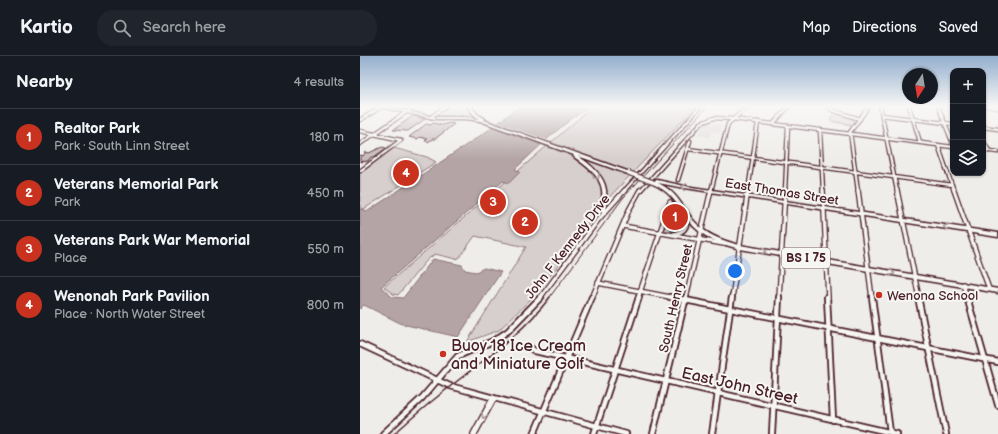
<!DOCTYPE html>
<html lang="en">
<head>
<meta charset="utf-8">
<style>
  body { margin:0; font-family:"Balsamiq Sans",sans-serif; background:#20242c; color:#f1f3f6 }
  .controls { position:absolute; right:12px; top:12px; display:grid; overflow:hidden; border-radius:8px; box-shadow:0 1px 3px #0004 }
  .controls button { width:36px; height:36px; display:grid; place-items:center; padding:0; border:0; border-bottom:1px solid #363941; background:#171b24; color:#f1f3f6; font:20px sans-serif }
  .compass { position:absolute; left:542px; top:12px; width:36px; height:36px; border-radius:50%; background:#171b24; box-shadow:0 1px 3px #0004; rotate:192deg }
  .you { position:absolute; left:375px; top:215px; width:14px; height:14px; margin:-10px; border:3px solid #fff; border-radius:50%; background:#1a73e8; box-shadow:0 0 0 6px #1a73e833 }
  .badge { display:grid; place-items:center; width:26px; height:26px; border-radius:50%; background:#c8321e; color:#fff; font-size:13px; font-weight:700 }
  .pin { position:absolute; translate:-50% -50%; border:2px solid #fff; box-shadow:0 1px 4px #0006 }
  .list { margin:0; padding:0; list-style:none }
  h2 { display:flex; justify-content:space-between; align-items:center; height:52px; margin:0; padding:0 16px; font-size:17px }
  h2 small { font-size:13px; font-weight:400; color:#9ea1a6 }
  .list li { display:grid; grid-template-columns:26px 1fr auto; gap:12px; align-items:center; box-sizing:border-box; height:56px; padding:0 16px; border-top:1px solid #363941 }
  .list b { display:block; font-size:15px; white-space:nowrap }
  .list p { margin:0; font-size:13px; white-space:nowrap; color:#9ea1a6 }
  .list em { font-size:13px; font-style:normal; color:#9ea1a6 }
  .icon { flex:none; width:22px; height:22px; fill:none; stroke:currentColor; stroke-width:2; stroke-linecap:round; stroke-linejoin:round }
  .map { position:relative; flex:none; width:638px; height:378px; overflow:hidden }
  header { display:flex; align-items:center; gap:24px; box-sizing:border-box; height:56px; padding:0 20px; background:#171b24; border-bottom:1px solid #363941 }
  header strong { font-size:19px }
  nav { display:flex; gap:22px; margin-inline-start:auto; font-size:14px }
  .search { width:280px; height:36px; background:#20242c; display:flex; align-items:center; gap:10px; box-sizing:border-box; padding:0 14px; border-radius:16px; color:#9ea1a6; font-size:15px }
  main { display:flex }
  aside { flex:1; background:#171b24 }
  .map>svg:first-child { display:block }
</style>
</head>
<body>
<header>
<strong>Kartio</strong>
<div class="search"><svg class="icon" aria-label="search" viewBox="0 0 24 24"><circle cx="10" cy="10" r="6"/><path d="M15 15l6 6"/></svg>Search here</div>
<nav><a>Map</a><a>Directions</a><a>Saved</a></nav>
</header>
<main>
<aside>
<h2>Nearby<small>4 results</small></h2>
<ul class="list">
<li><span class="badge">1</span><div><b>Realtor Park</b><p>Park · South Linn Street</p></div><em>180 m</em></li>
<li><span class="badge">2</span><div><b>Veterans Memorial Park</b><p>Park</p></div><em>450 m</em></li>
<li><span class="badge">3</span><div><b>Veterans Park War Memorial</b><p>Place</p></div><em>550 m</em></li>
<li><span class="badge">4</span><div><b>Wenonah Park Pavilion</b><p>Place · North Water Street</p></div><em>800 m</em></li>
</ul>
</aside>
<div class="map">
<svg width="638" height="378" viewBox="0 0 638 378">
  <rect width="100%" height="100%" fill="#efedea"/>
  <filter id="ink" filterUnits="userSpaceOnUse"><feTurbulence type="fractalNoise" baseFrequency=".025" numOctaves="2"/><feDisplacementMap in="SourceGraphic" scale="8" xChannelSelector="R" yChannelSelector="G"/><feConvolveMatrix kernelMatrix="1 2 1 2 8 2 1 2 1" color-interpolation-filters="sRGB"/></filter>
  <g filter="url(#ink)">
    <path fill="#e3dedc" d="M345,67L362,69L360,77L351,76L349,81L338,79L342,69Z"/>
    <g fill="#d7cfce" stroke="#90777c">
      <path d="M88,50H106L112,58L107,61H75Z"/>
      <path d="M238,50H336L240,151L218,184L176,238L139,274L107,286L166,191L115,180L99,202L96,203L75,198L67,204L38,239L33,238L24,231L225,57Z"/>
      <path d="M476,56L496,63L497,64L492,69L470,65L472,60Z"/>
      <path d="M34,92L67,101L76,106L4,153L0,152V117Z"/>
      <path d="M314,145C321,154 327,163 320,174L305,175L304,173L312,148Z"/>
    </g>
    <path fill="#b4a4a5" stroke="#8a6f74" d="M160,50H231C203,66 179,91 155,113L160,116L149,127L143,125L21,231L32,241L43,242L73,203L102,209L105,214L116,216L124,212L141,216L98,281L42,268L4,249L0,253V153L8,155L130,73Z"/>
    <path fill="#efedea" d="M136,66L190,85L185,89L131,70Z"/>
    <g fill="#c6babb" stroke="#4a1f2b">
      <path d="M53,60L65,63L48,75L33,74Z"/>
      <path d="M73,67L82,69L89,67L94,68L75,83H72L68,86L65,85L67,83L60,81L57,83L49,81L66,68L71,69Z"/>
      <path d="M22,91L26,92L14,101H11L8,105L0,106V99L3,100L6,96L9,97Z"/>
      <path d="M42,108L45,109L46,114L55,116L49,121L37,118L40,116L35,114Z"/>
    </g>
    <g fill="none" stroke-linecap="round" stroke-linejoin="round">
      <g stroke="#4a1f2b" stroke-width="5">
        <g id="minor-far2">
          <path d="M469,50L472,54L500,63"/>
          <path d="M520,50L537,135"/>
          <path d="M549,50L560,86"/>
          <path d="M578,50L593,88"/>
          <path d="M627,50L638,52"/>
          <path d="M522,59L593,68"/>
          <path d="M71,61L86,50"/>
          <path d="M0,64L21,51"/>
          <path d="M413,68L429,50"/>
          <path d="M623,71L638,73"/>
          <path d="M460,74L463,135"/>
          <path d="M0,75L41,84"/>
          <path d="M623,84L629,95"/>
          <path d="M0,88L55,50"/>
          <path d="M578,89L594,135"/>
          <path d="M328,93L592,129"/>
          <path d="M623,94L638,96"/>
          <path d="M0,115L41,84"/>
          <path d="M318,124L330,85"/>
          <path d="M264,135L341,50"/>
          <path d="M280,135L341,67L354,62L373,63L593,91"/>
          <path d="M351,135L368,68L388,50"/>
          <path d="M388,135L398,66"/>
          <path d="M425,135L428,70"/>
          <path d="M498,135L490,76L509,50"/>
        </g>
      </g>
      <g stroke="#4a1f2b" stroke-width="6">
        <g id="minor-far1">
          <path d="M463,134L468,242"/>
          <path d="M498,134L512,242"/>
          <path d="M537,134L559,242"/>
          <path d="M594,134L629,233"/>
          <path d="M263,170L364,188"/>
          <path d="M238,227L315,242"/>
          <path d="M603,228L607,242"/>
          <path d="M180,242L239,163L265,134"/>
          <path d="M232,242L269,154L280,134"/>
          <path d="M278,242L310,146"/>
          <path d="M326,242L351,134"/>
          <path d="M372,242L388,134"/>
          <path d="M419,242L425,134"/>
        </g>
      </g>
      <g stroke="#4a1f2b" stroke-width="8">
        <g id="minor">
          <path d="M310,241L638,306"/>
          <path d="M467,241L473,364"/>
          <path d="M512,241L530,376"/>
          <path d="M558,241L586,378"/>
          <path d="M607,241L638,349"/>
          <path d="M0,288L90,330L266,378"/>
          <path d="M170,292L175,295L537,378"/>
          <path d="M23,378L62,342L98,300L133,285L148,275L181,241"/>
          <path d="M174,378L232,241"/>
          <path d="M234,378L279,241"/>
          <path d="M293,378L326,241"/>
          <path d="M352,378L372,241"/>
          <path d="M412,378L419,241"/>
        </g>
      </g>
      <g stroke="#4a1f2b" stroke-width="8">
        <path id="major" d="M114,378L133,343"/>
      </g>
      <g stroke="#4a1f2b" stroke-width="3">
        <g id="highway">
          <path d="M15,50H23L75,61H106L120,63L115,60L107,50H111L117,58L124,62L125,63L124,64L270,116L271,117L270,118H268L218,100C230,108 244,119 246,134C247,142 246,149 246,157L244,159L242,157C241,150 243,142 242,134C240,119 225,109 214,101L213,100L214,99L120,65L106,63H75Z"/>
          <path d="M295,124H297L325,130L638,177V181L325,132L298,127C317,136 321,149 334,165C346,179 363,185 380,189L638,233V237L380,193C360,188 341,181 329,165C328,174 322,180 312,179V177C324,173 325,169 323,158V157C314,143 308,135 293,128V127L295,126Z"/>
        </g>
      </g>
      <use href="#minor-far2" stroke="#f6f6f2" stroke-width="2.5"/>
      <use href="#minor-far1" stroke="#f6f6f2" stroke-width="3.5"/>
      <use href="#minor" stroke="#f6f6f2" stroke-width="4.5"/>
      <use href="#major" stroke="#f6f6f2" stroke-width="5.5"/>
      <use href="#highway" fill="#f6f6f2" fill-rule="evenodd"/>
      <path stroke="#4a1f2b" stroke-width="1" d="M189,242L263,142L348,50"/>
      <path stroke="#4a1f2b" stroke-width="1.5" d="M34,378C57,357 80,338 105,319C135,296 167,272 190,241"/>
      <g stroke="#4a1f2b" stroke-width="6" stroke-linecap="butt">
        <path id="highway-bridge" d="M269,117L295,127"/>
      </g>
      <use href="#highway-bridge" stroke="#f6f6f2" stroke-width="4"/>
    </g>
    <defs><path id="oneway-chevron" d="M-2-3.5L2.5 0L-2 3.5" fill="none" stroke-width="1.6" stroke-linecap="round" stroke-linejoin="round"/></defs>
    <g stroke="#a99598">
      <use href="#oneway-chevron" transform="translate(237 121) rotate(57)"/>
      <use href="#oneway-chevron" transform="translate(324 131) rotate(-170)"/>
      <use href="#oneway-chevron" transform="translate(586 171) rotate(-171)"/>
      <use href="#oneway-chevron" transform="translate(404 195) rotate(10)"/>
      <use href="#oneway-chevron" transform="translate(532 217) rotate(9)"/>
      <use href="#oneway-chevron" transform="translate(124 360) rotate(118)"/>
    </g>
  </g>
  <linearGradient id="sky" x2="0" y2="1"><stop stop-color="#93aecd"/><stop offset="0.49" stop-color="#f8f7f6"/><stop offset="1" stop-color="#f8f7f6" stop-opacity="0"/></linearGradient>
  <rect width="638" height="103" fill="url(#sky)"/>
  <g fill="#c8321e" stroke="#f6f6f2" stroke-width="1.5">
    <circle cx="519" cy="239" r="4"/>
    <circle cx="83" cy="298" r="4"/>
  </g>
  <g text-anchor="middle" stroke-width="4" stroke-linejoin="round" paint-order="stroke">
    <rect fill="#f6f6f2" stroke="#7e6067" stroke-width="1" x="422" y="192" width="48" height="20" rx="3"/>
    <g font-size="12" font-weight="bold" fill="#4a1f2b">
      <text x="446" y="206">BS I 75</text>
    </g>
    <g font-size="13" fill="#4a1f2b" stroke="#f6f6f2">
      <text transform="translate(422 135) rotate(9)" y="5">East Thomas Street</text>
      <text transform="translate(207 190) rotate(-52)" y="5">John F Kennedy Drive</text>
      <text transform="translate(315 242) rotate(-77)" y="5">South Henry Street</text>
    </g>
    <g font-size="13" fill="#4a1f2b" stroke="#f6f6f2" text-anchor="start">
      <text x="527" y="244">Wenona School</text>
    </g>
    <g font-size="16" fill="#4a1f2b" stroke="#f6f6f2" text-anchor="start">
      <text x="91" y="295">Buoy 18 Ice Cream<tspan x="91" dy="18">and Miniature Golf</tspan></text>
    </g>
    <g font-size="16" fill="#4a1f2b" stroke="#f6f6f2">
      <text transform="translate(380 329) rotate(13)" y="6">East John Street</text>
    </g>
  </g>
</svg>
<div class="controls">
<button>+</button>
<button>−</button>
<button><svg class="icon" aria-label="layers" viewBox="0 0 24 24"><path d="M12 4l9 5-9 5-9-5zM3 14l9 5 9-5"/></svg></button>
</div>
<svg class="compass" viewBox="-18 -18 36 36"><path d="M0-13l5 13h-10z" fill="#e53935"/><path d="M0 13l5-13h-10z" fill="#9ea1a6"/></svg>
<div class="you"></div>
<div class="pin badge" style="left:315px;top:161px">1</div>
<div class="pin badge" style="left:165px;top:166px">2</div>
<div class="pin badge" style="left:133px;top:146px">3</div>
<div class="pin badge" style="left:46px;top:117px">4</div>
</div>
</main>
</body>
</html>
